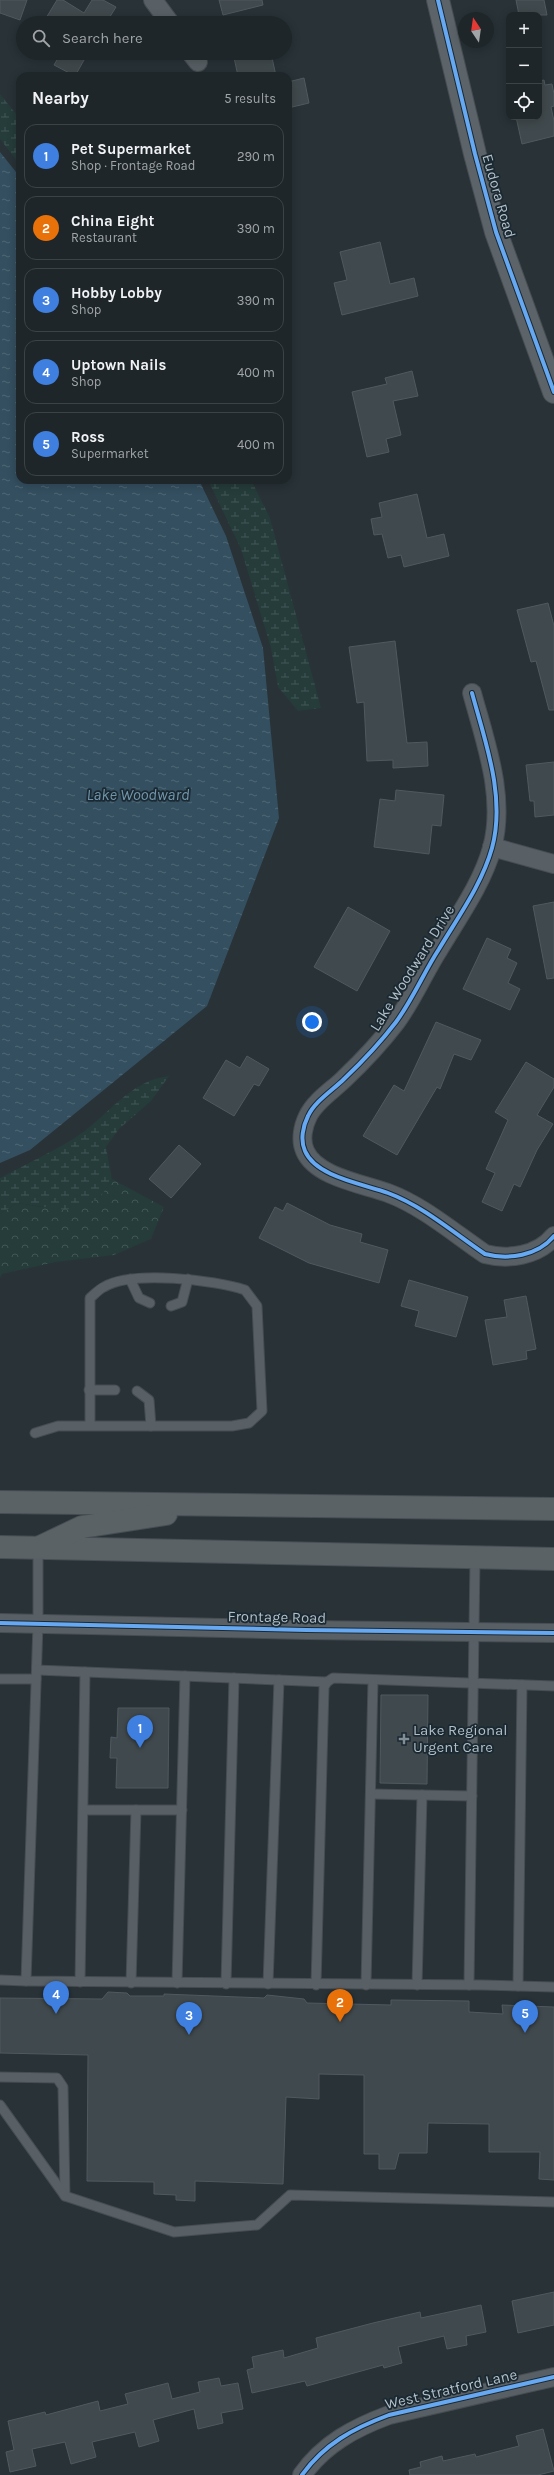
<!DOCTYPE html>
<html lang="en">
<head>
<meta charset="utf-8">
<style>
  body { margin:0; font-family:Karla,sans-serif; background:#262e31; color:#f1f3f6 }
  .controls { position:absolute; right:12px; top:12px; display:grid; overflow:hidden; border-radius:8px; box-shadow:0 2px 10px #0003 }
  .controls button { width:36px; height:36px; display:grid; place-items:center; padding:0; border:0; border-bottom:1px solid #3c4346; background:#1e2629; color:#f1f3f6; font:20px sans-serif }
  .compass { position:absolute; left:458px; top:12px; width:36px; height:36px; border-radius:50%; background:#1e2629; box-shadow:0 2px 10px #0003; rotate:347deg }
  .you { position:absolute; left:312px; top:1022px; width:14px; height:14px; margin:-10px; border:3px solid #fff; border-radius:50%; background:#1a73e8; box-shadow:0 0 0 6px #1a73e833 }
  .badge { display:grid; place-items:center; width:26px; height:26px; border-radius:50%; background:#1a73e8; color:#fff; font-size:13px; font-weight:700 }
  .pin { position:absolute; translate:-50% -33px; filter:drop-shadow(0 1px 2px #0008) }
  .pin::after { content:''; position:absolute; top:21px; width:14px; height:12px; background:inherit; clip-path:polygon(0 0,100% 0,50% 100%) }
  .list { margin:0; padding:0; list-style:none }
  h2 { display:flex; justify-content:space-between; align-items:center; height:52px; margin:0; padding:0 16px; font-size:17px }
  h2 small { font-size:13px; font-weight:400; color:#a1a5a8 }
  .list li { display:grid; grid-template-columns:26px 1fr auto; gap:12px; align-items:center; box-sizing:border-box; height:64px; margin:0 8px 8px; padding:0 8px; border:1px solid #3c4346; border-radius:12px }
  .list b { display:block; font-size:15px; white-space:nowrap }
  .list p { margin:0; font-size:13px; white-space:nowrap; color:#a1a5a8 }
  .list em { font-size:13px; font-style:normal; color:#a1a5a8 }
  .icon { flex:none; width:22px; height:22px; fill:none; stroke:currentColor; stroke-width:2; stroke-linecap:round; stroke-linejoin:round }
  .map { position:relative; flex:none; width:554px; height:2475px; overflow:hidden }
  .search { position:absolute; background:#1e2629; box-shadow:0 2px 10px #0003; left:16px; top:16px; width:276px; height:44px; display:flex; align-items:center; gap:10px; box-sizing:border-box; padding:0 14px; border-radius:22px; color:#a1a5a8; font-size:15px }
  .panel { position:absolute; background:#1e2629; box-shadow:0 2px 10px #0003; left:16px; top:72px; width:276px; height:412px; border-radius:12px }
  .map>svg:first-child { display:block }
</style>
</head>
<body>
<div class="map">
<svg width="554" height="2475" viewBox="0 0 554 2475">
  <defs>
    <pattern id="forest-crowns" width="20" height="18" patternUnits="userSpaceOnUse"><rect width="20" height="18" fill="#253c3b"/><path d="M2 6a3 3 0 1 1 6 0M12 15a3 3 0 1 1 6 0" fill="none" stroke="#425656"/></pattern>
    <pattern id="wetland-marsh" width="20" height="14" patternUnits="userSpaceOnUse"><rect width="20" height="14" fill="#253c3b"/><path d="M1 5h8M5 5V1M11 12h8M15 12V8" fill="none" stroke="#425656"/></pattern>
    <pattern id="water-ripples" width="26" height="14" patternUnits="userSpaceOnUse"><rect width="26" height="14" fill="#344f60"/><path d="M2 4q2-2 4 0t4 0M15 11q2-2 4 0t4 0" fill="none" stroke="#4f6775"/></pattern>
  </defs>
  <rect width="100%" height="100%" fill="#283237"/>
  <path fill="url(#forest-crowns)" d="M112,1179L164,1207L151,1239L114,1255L56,1262L2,1274L0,1278V1214L17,1203L41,1207L99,1199Z"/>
  <g fill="url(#wetland-marsh)">
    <path d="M0,94L20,119V165L0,139Z"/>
    <path d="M208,480H251L270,518L321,708L298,711L278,687L271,648L241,549Z"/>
    <path d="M169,1076L151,1101L119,1129L106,1147L112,1179L99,1199L66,1210L17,1203L0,1214V1178C24,1165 50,1153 73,1139C106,1119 129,1080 169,1076Z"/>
  </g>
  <path fill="url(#water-ripples)" d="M0,152L20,177V480H199L226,536L263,648L279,818L207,1006L30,1150L0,1163Z"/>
  <g fill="#40494d" stroke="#50595f">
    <path d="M0,0H27L20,20L0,13Z"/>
    <path d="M57,0H63L84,13L92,0H103L116,7L106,23H43Z"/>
    <path d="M219,0H262L263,5L223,15Z"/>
    <path d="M516,0H544L547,15H519Z"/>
    <path d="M61,53H88L75,76L54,65Z"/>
    <path d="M233,53H271L276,76H238Z"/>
    <path d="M304,78L309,103L288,108V82Z"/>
    <path d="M544,80L545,85L552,84L554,94V106L551,107L554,121V136L522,144L516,117H539V81Z"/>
    <path d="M380,242L390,284L414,278L418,296L342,315L334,283L347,280L340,252Z"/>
    <path d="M412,371L418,396L393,401L401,435L386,439L389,452L367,457L352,392L387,384L385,378Z"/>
    <path d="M417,494L427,538L444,534L449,556L404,567L401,555L388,558L382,534L374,535L371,519L382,517L379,503Z"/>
    <path d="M548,603L554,626V710H549L536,661L531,662L517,610Z"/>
    <path d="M395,641L407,743L427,742L428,766L393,768V760L367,761L364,702L357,703L349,647Z"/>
    <path d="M554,762V815L535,817L534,801H530L526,765Z"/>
    <path d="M396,790L444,795L441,826L432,825L429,854L374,847L380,799L395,801Z"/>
    <path d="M554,902V978L547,979L533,906Z"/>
    <path d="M348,907L390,931L357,991L314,967Z"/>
    <path d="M487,938L511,949L507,958L517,963L508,983L520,989L510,1010L463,989Z"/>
    <path d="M436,1022L481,1040L471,1060L454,1054L440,1089L437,1087L397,1155L363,1136L394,1085L404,1091Z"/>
    <path d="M247,1056L269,1069L259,1086L254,1084L234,1116L203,1098L226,1060L240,1068Z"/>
    <path d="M526,1062L554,1079V1087L537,1115L553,1124L537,1150L520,1187L514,1184L502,1211L482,1202L495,1173L486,1169L508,1120L495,1112Z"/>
    <path d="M179,1145L201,1164L171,1198L149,1179Z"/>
    <path d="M287,1203L330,1225L362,1234L360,1242L388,1250L379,1283L309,1263L259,1238L275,1207L283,1211Z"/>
    <path d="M409,1280L468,1297L456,1337L415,1326L419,1311L401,1306Z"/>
    <path d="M526,1296L536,1349L526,1351L527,1359L493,1365L485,1320L507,1317L504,1300Z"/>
    <path d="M381,1695H428L427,1784L380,1783Z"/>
    <path d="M118,1708H169L168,1788H116L117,1758H110L111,1737L117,1738Z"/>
    <path d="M108,1992L127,1993L130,1996H164V1994L264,1998L267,1995L304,1999L307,2003L391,2005V2000L469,2001V2012L503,2014L502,2005L554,2007V2180L539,2179L540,2152H489V2124L428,2123L427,2153H399L395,2169H379V2154H364V2075L319,2074V2099L286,2097L283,2184L195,2181V2201L176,2200V2195L154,2194V2182L87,2181L88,2055L0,2053V1998L102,1999Z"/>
    <path d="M554,2292V2325L518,2333L512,2301Z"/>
    <path d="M481,2305L486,2332L466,2336L467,2345L447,2349L444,2336L398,2347L402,2363L384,2368L383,2365L307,2386L305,2381L252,2393L247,2370L254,2368L252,2357L283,2350L284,2358L318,2348L316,2338L373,2323L420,2312L421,2318Z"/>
    <path d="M219,2378L221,2386L238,2383L243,2409L221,2413L223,2423L198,2429L194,2409L153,2420L159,2441L139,2447L135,2432L92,2442L96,2457L71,2464L65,2442L32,2449L36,2466L10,2472L6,2452L14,2450L8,2421L45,2412L46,2415L98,2401L100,2411L128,2404L125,2394L168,2383L172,2399L200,2392L198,2382Z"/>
    <path d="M543,2429L554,2471L538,2475H410L409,2470L421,2467L420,2462L442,2456L443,2461L475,2454L476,2457L519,2446L516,2436Z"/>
  </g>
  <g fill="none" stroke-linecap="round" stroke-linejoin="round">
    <g stroke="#464d52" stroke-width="11">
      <g id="lane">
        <path d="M130,1279L139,1298L150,1303"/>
        <path d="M171,1306L182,1302L188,1279"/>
        <path d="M89,1390H115"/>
        <path d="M137,1391L149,1400L151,1426"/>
        <path d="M35,1433L58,1426H232L249,1423L262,1411L257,1306L245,1290C215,1280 132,1270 104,1287C99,1289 94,1295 90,1298V1426"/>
        <path d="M38,1548V1624L26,1981L483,1985L554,1987"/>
        <path d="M37,1670L327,1682"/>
        <path d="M0,1679H36"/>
        <path d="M371,1794L472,1796"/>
        <path d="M84,1810H182"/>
        <path d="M0,1980L26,1981"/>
        <path d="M80,1982L85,1672"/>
        <path d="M131,1983L136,1810"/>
        <path d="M177,1983L185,1676"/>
        <path d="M226,1984L234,1678"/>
        <path d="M268,1984L279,1680"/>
        <path d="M316,1985L324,1687L327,1682L333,1678L554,1686"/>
        <path d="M366,1985L373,1680"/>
        <path d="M417,1985L422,1795"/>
        <path d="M469,1985L475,1558"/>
        <path d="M518,1986L522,1685"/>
        <path d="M0,2077L57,2078L63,2087L65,2196"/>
        <path d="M0,2105L65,2196L174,2232L257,2225L290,2195L554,2202"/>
      </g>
    </g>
    <g stroke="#464d52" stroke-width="20">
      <g id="street">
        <path d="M153,0L170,23"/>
        <path d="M191,53L198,62"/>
        <path d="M472,693C485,741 506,797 492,848C482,884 458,917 439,949C424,972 413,999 396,1022C380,1043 363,1061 344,1079C333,1090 315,1101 308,1116C303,1126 300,1140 305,1151C316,1177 364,1184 388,1193C423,1206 454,1233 485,1254C508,1260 538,1256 554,1236"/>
        <path d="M492,847L554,864"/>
        <path d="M0,1623L306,1630L554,1633"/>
        <path d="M302,2475C324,2444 354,2428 389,2415L554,2377"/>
      </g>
    </g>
    <g stroke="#464d52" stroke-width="24">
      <path id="secondary" d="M438,0L475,154L496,232L554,392"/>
    </g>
    <g stroke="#464e54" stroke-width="24">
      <g id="primary">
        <path d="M0,1502L554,1509"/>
        <path d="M0,1547L554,1559"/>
        <path d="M40,1547L82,1527L166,1514"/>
      </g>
    </g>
    <use href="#lane" stroke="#586065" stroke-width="9"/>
    <use href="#street" stroke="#586065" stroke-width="18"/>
    <use href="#secondary" stroke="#5c646a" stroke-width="22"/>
    <use href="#primary" stroke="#5b6266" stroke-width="22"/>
    <g stroke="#1b2932" stroke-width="6">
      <g id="cycleway">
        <path d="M438,0L475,154L496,232L554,392"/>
        <path d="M472,693C485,741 506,797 492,848C482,884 458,917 439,949C424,972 413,999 396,1022C380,1043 363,1061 344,1079C333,1090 315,1101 308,1116C303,1126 300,1140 305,1151C316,1177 364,1184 388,1193C423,1206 454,1233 485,1254C508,1260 538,1256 554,1236"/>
        <path d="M0,1623L306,1630L554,1633"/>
        <path d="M302,2475C324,2444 354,2428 389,2415L554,2377"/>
      </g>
    </g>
    <use href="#cycleway" stroke="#66a8f1" stroke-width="4"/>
  </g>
  <path fill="#828e95" stroke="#1b2932" stroke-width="1.5" d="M402 1733h4v4h4v4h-4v4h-4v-4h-4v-4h4z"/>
  <g text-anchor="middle" stroke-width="3.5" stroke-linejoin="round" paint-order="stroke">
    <g font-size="15" fill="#b2bfc8" stroke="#1b2932">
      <text transform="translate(499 196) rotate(74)" y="5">Eudora Road</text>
      <text transform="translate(412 968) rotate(-58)" y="5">Lake Woodward Drive</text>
      <text transform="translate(277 1617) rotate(1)" y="5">Frontage Road</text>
      <text transform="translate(451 2389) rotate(-13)" y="5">West Stratford Lane</text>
    </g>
    <g font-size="15" fill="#b2bfc8" stroke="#1b2932" text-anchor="start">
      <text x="413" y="1735">Lake Regional<tspan x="413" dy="17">Urgent Care</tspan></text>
    </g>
    <g font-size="16" font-style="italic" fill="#7196ac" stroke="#1b2932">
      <text x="138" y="800">Lake Woodward</text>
    </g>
  </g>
</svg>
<div class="controls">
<button>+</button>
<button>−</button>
<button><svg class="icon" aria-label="locate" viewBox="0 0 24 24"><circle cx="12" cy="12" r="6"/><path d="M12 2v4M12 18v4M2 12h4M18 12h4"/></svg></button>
</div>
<svg class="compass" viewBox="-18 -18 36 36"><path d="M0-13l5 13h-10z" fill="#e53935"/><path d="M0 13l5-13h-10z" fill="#a1a5a8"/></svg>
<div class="you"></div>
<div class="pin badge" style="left:140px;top:1748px;background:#3f7fe0">1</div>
<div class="pin badge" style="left:340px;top:2022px;background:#e8710a">2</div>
<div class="pin badge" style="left:189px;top:2035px;background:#3f7fe0">3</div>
<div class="pin badge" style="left:56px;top:2014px;background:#3f7fe0">4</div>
<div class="pin badge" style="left:525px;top:2033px;background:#3f7fe0">5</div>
<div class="search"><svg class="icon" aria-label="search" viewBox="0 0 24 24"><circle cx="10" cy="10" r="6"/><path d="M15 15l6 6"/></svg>Search here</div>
<section class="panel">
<h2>Nearby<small>5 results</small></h2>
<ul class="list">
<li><span class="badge" style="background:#3f7fe0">1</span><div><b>Pet Supermarket</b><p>Shop · Frontage Road</p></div><em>290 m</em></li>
<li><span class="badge" style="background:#e8710a">2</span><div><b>China Eight</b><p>Restaurant</p></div><em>390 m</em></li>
<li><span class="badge" style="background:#3f7fe0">3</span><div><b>Hobby Lobby</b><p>Shop</p></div><em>390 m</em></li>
<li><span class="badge" style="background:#3f7fe0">4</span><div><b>Uptown Nails</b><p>Shop</p></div><em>400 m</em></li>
<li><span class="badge" style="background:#3f7fe0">5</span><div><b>Ross</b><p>Supermarket</p></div><em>400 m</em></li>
</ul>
</section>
</div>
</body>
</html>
